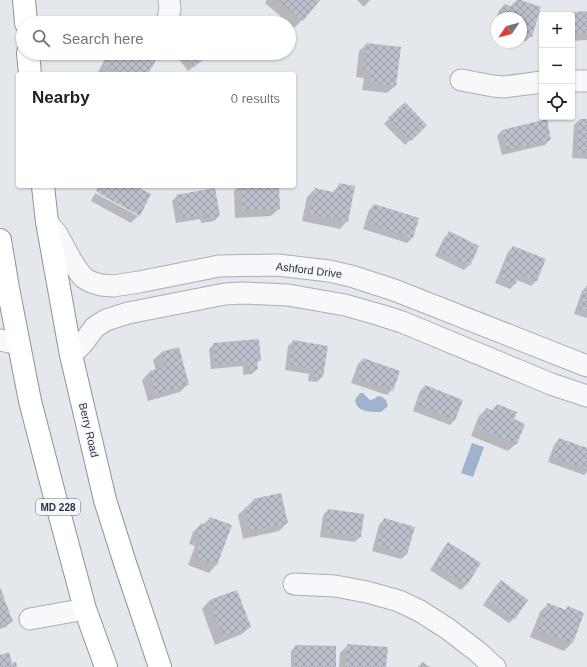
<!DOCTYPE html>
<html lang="en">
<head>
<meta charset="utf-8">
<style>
  body { margin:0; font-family:Arial,sans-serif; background:#f2f2f2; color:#202124 }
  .controls { position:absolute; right:12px; top:12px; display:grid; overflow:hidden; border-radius:4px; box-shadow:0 1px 3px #0004 }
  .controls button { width:36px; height:36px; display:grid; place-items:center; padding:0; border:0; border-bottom:1px solid #e0e0e0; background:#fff; color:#202124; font:20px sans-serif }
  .compass { position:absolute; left:491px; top:12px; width:36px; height:36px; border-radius:50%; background:#fff; box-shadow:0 1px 3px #0004; rotate:235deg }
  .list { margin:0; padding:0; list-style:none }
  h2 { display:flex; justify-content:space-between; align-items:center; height:52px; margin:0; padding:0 16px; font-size:17px }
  h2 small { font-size:13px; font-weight:400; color:#757577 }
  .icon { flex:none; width:22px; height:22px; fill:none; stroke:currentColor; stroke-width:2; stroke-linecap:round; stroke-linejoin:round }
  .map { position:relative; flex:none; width:587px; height:667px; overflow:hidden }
  .search { position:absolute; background:#fff; box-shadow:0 1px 3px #0004; left:16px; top:16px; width:280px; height:44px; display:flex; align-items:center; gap:10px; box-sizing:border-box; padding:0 14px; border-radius:22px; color:#757577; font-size:15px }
  .panel { position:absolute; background:#fff; box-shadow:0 1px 3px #0004; left:16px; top:72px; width:280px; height:116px; border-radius:4px }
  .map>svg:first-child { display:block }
</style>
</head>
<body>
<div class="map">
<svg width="587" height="667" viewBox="0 0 587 667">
  <defs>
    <pattern id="building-cross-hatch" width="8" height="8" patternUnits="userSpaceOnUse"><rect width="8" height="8" fill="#bbc0ca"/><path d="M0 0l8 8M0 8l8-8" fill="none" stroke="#989da6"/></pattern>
  </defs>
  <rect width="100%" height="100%" fill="#e4e7ec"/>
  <g fill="#9fb4cc">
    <path d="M360,393H363L370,400L374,399L378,396L382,397L386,400L388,406L381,412C374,412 363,412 358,407C356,405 356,403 355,400L357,397Z"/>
    <path d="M472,443L484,447L473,477L461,473Z"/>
  </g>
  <g fill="#0003">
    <path d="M267,0H318L302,20L294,28L265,3Z"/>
    <path d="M357,0H370L364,7Z"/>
    <path d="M517,0L531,36L526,41L521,40V18H497V32L493,31L499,10L505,5L511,7L512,5Z"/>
    <path d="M587,12V40L572,41V15H558L560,14Z"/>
    <path d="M367,44L395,86L387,93L362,90L364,78L356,77L359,51Z"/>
    <path d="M108,53H141L147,74H103L98,72Z"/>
    <path d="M174,53H212L188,71Z"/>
    <path d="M405,103L426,125L405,145L384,124Z"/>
    <path d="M579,120H587V159L572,158L574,125Z"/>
    <path d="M502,130L550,139L545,145L502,155L497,136Z"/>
    <path d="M340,184L347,221L340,229L302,221L307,197L315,189L332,193Z"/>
    <path d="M99,186H133L139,215L131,223L91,201L95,193L138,216V214L96,191Z"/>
    <path d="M239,186H278L279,209L271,216L235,218L234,191Z"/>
    <path d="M177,196L219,216L214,221L201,223L200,219L176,223L172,201Z"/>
    <path d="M374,205L418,218L412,238L407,243L363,229L369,210Z"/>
    <path d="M449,233L469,265L464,270L435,256L444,238Z"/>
    <path d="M513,247L544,260L536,281L531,286L517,280L515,284L510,289L495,283L508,252Z"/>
    <path d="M587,286V318L574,314L582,291Z"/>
    <path d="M294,341L322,377L317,382L308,381L309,374L285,370L288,346Z"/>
    <path d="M214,344L260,360L256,364L257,369L252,374L243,375V366L211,369L209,349Z"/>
    <path d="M178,348L188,384L180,392L148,401L142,380L150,372L156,371L153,360L161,353Z"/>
    <path d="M363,359L392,390L387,395L351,383L358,364Z"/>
    <path d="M425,386L462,400L455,420L450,425L413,411L420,391Z"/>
    <path d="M497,405L513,420L524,424L516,444L508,451L471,436L479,416L487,409L491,411Z"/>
    <path d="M559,439L587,449V472L584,475L548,462L554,445Z"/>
    <path d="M254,500L287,523L279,531L243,539L238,515Z"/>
    <path d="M328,510L360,537L355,542L320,537L323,515Z"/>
    <path d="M210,518L230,526L216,565L209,573L188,565L195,546L189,544L193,532L201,524L203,525Z"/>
    <path d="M384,519L407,554L401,559L372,551L379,525Z"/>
    <path d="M448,543L479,563L466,585L461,590L430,570L443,549Z"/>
    <path d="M501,581L514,618L509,623L483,605L496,586Z"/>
    <path d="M0,589L11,622L6,627L0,629Z"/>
    <path d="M209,601L250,627L242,634L215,645L202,609Z"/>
    <path d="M548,604L564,611L568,607L583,613L572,643L564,651L530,637L540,612Z"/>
    <path d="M348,645L385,667H339L340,653Z"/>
    <path d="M296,646L335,667H291V651Z"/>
  </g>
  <g fill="url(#building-cross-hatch)">
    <path d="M278,0H320L303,21Z"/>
    <path d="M517,0H521L541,7L532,37L521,33V18H500L504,4L514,7Z"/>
    <path d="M587,11V33L572,34V15H559V13Z"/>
    <path d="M366,43L401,47L396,86L370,83L371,71L363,70Z"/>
    <path d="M111,53H143L156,60L148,74H124L105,64Z"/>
    <path d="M183,53H212L194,67Z"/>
    <path d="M405,102L427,125L411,141L388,118Z"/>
    <path d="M547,119L551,140L507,150L502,130Z"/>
    <path d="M579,119H587V154L577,153Z"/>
    <path d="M339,183L355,186L348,222L309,214L315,188L337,193Z"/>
    <path d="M102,186H135L151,194L140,216L98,193Z"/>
    <path d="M241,186H279L280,209L243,211Z"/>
    <path d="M215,188L220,216L206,219L205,214L181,219L176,195Z"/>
    <path d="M374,204L419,218L413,238L368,224Z"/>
    <path d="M449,231L479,246L470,266L439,251Z"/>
    <path d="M513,246L546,259L537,281L520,274L516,284L500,278Z"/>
    <path d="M587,285V312L578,308Z"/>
    <path d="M259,339L261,361H257L258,369L248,370L247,362L215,365L213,343Z"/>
    <path d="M293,340L328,346L323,377L313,376L314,369L289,365Z"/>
    <path d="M179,347L189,385L156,394L149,371L165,367L161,352Z"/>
    <path d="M363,358L400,371L393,391L356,378Z"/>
    <path d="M425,385L463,400L455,420L417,405Z"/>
    <path d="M497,404L517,412L514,419L525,424L517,444L478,428L486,408L494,411Z"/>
    <path d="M559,438L587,448V469L552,457Z"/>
    <path d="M281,493L288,523L250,531L245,507L254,505L253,499Z"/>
    <path d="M328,509L364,514L361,537L325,532Z"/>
    <path d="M210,517L232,525L217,565L195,558L202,538L196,536L201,523L207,525Z"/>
    <path d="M384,518L415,527L407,554L377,546Z"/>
    <path d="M448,542L481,563L467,585L434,565Z"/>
    <path d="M501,580L528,600L515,619L487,599Z"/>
    <path d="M0,587L13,622L0,626Z"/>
    <path d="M237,590L251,627L223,637L209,600Z"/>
    <path d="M548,603L566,610L568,606L584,613L573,643L537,630Z"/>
    <path d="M347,644L388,647L386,667H346Z"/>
    <path d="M295,645L336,646V667H295Z"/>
    <path d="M9,652L12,663L16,662L17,667H0V655Z"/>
    <path d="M422,662L430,667H418Z"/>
  </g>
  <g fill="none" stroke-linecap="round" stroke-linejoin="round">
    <g stroke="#a9aeb7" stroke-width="23">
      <g id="minor">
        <path d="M167,23L170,9L169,0"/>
        <path d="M461,80L493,86L504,87L542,82"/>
        <path d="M572,81H587"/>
        <path d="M47,222L57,234L71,260L79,272L84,278L91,282L101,285L113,286L139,282L219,266L278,265L329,271L351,276L394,290L587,366"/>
        <path d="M0,340L19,344"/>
        <path d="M71,355L83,343L95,327L106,320L128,313L225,294L242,293L288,295L345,305L380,315L402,322L551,384L587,396"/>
        <path d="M294,584L335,586L367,592L399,601L420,611L448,629L478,652L493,666L495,667"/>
        <path d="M30,619L85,609"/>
      </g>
    </g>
    <g stroke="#8b94a3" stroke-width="24">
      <g id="highway">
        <path d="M24,0L26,23"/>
        <path d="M28,53L30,74"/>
        <path d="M43,186L47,222L71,355L105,500L125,563L160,667"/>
        <path d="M0,240L8,288L30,401L56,501L85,609L106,667"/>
      </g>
    </g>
    <use href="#minor" stroke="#f7f8fa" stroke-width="21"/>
    <use href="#highway" stroke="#fff" stroke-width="22"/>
  </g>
  <g text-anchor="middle" stroke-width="3" stroke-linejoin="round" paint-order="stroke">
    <rect fill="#f4f6f9" stroke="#676e7b" stroke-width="1" x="36" y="499" width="44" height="16" rx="3"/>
    <g font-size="10" font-weight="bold" fill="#2b3445">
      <text x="58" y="511">MD 228</text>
    </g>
    <g font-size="11" fill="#2b3445" stroke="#f4f6f9">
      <text transform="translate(309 270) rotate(7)" y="4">Ashford Drive</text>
      <text transform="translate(89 430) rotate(77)" y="4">Berry Road</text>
    </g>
  </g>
</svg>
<div class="controls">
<button>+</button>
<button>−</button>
<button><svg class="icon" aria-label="locate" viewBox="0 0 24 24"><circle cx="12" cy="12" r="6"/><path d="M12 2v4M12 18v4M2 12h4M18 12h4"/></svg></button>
</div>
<svg class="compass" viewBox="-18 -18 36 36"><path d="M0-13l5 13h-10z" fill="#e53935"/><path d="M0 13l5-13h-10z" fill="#757577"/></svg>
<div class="search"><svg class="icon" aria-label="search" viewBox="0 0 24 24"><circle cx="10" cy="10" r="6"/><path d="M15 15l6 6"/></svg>Search here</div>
<section class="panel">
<h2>Nearby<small>0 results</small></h2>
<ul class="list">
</ul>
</section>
</div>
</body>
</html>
